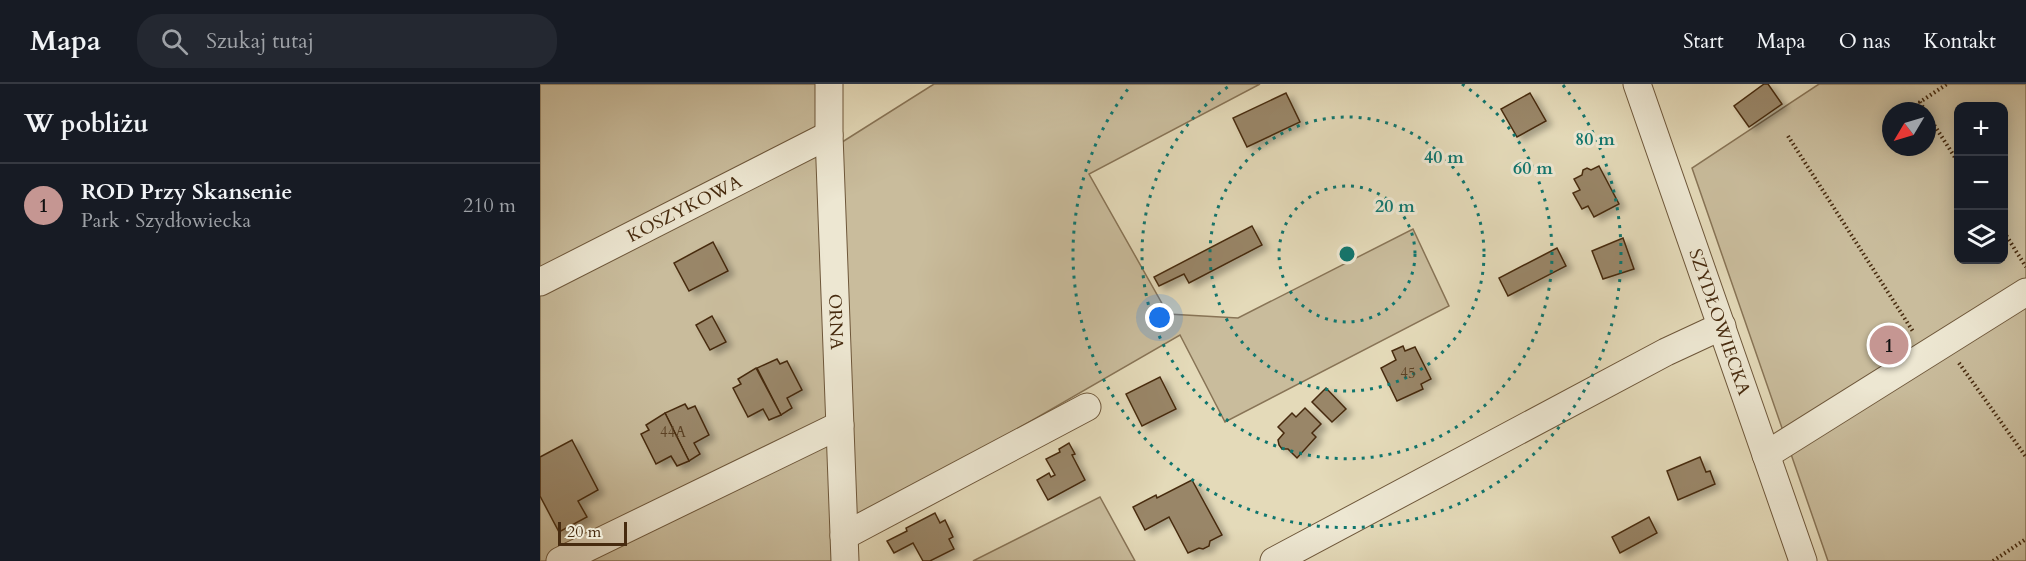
<!DOCTYPE html>
<html lang="pl">
<head>
<meta charset="utf-8">
<style>
  body { margin:0; font-family:Cardo,serif; background:#242831; color:#f1f3f6 }
  .controls { position:absolute; right:18px; top:18px; display:grid; overflow:hidden; border-radius:12px; box-shadow:0 3px 15px #0003 }
  .controls button { width:54px; height:54px; display:grid; place-items:center; padding:0; border:0; border-bottom:2px solid #363941; background:#171b24; color:#f1f3f6; font:30px sans-serif }
  .compass { position:absolute; left:1342px; top:18px; width:54px; height:54px; border-radius:50%; background:#171b24; box-shadow:0 3px 15px #0003; rotate:232deg }
  .scale { position:absolute; left:18px; bottom:15px; width:69px; box-sizing:border-box; padding-left:6px; border:3px solid #472b0f; border-top:0; font-size:16px; line-height:21px; white-space:nowrap; color:#472b0f; -webkit-text-stroke:4px #ede7d2; paint-order:stroke }
  .you { position:absolute; left:620px; top:234px; width:21px; height:21px; margin:-15px; border:4px solid #fff; border-radius:50%; background:#1a73e8; box-shadow:0 0 0 9px #1a73e833 }
  .badge { display:grid; place-items:center; width:39px; height:39px; border-radius:50%; background:#c59692; color:#111; font-size:20px; font-weight:700 }
  .pin { position:absolute; translate:-50% -50%; border:3px solid #fff; box-shadow:0 2px 6px #0006 }
  .list { margin:0; padding:0; list-style:none }
  h2 { display:flex; justify-content:space-between; align-items:center; height:78px; margin:0; padding:0 24px; font-size:26px }
  h2 small { font-size:20px; font-weight:400; color:#9ea1a6 }
  .list li { display:grid; grid-template-columns:39px 1fr auto; gap:18px; align-items:center; box-sizing:border-box; height:84px; padding:0 24px; border-top:2px solid #363941 }
  .list b { display:block; font-size:22px; white-space:nowrap }
  .list p { margin:0; font-size:20px; white-space:nowrap; color:#9ea1a6 }
  .list em { font-size:20px; font-style:normal; color:#9ea1a6 }
  .icon { flex:none; width:33px; height:33px; fill:none; stroke:currentColor; stroke-width:2; stroke-linecap:round; stroke-linejoin:round }
  .map { position:relative; flex:none; width:1486px; height:477px; overflow:hidden }
  header { display:flex; align-items:center; gap:36px; box-sizing:border-box; height:84px; padding:0 30px; background:#171b24; border-bottom:2px solid #363941 }
  header strong { font-size:28px }
  nav { display:flex; gap:33px; margin-inline-start:auto; font-size:21px }
  .search { width:420px; height:54px; background:#242831; display:flex; align-items:center; gap:15px; box-sizing:border-box; padding:0 21px; border-radius:24px; color:#9ea1a6; font-size:22px }
  main { display:flex }
  aside { flex:1; background:#171b24 }
  .map>svg:first-child { display:block }
</style>
</head>
<body>
<header>
<strong>Mapa</strong>
<div class="search"><svg class="icon" aria-label="search" viewBox="0 0 24 24"><circle cx="10" cy="10" r="6"/><path d="M15 15l6 6"/></svg>Szukaj tutaj</div>
<nav><a>Start</a><a>Mapa</a><a>O nas</a><a>Kontakt</a></nav>
</header>
<main>
<aside>
<h2>W pobliżu<small></small></h2>
<ul class="list">
<li><span class="badge">1</span><div><b>ROD Przy Skansenie</b><p>Park · Szydłowiecka</p></div><em>210 m</em></li>
</ul>
</aside>
<div class="map">
<svg width="1486" height="477" viewBox="0 0 1486 477">
  <defs>
    <filter id="shadow"><feDropShadow dx="6" dy="4" stdDeviation="3" flood-color="#0004"/></filter>
  </defs>
  <rect width="100%" height="100%" fill="#e4dab9"/>
  <filter id="stains"><feTurbulence type="fractalNoise" baseFrequency=".00333" numOctaves="4"/><feColorMatrix values="0 0 0 0 .2 0 0 0 0 .09 0 0 0 0 .02 0 0 0 .5 -.17"/></filter>
  <radialGradient id="worn" r=".72"><stop offset=".6" stop-color="#630" stop-opacity="0"/><stop offset="1" stop-color="#630" stop-opacity=".3"/></radialGradient>
  <g fill="#c9bc9c" stroke="#887456" stroke-width="1.5" fill-rule="evenodd">
    <path d="M0,0H281L292,477H0Z"/>
    <path d="M394,0H720L549,90L628,230L698,234L873,145L909,222L685,338L640,251L309,442L299,60Z"/>
    <path d="M1279,0H1486V477H1288L1152,84ZM1418,22H1464V176H1418ZM1351,27H1387V63H1351Z"/>
    <path d="M560,413L595,477H433Z"/>
  </g>
  <g fill="#998667" stroke="#472b0f" stroke-width="1.5" filter="url(#shadow)">
    <path d="M1224,0H1228L1242,20L1209,43L1194,22Z"/>
    <path d="M746,9L760,38L707,63L693,34Z"/>
    <path d="M990,9L1006,37L977,53L961,25Z"/>
    <path d="M1059,82L1079,120L1054,133L1048,122L1042,125L1033,109L1040,106L1034,95L1042,91L1043,86L1047,84L1051,86Z"/>
    <path d="M712,142L722,161L649,199L644,190L619,202L614,193Z"/>
    <path d="M1083,154L1094,185L1063,195L1052,167Z"/>
    <path d="M173,158L188,187L149,207L134,179Z"/>
    <path d="M1017,164L1026,182L968,212L959,194Z"/>
    <path d="M172,232L186,258L170,266L156,241Z"/>
    <path d="M863,262L865,267L875,263L891,295L881,300L883,305L857,317L841,284L856,276L852,267Z"/>
    <path d="M237,275L240,280L247,277L262,306L247,314L252,324L241,331L217,284Z"/>
    <path d="M216,284L241,331L229,336L223,325L208,333L193,304L201,300L198,295Z"/>
    <path d="M620,293L636,325L602,342L586,310Z"/>
    <path d="M786,304L806,325L792,338L772,318Z"/>
    <path d="M145,320L148,325L155,322L169,351L154,359L160,370L149,377L125,329Z"/>
    <path d="M765,324L781,340L772,349L776,353L757,374L748,365H742L739,361L738,356L744,349L738,343L752,329L756,333Z"/>
    <path d="M125,329L149,377L137,382L131,372L116,380L101,350L109,346L106,341Z"/>
    <path d="M32,356L58,406L38,417L47,433L19,448L0,412V373Z"/>
    <path d="M529,359L535,370L532,371L545,396L508,416L497,396L509,389L511,393L515,391L506,375L520,368L519,365Z"/>
    <path d="M1160,373L1166,388L1170,387L1175,400L1138,416L1127,387Z"/>
    <path d="M652,396L682,451L670,457L669,462L663,465L659,464L648,469L629,433L605,446L593,423L616,411L617,414Z"/>
    <path d="M395,429L400,439L405,436L413,453L409,455L414,465L390,477H383L373,459L354,469L347,457L367,447L366,444Z"/>
    <path d="M1109,433L1117,449L1080,469L1072,453Z"/>
  </g>
  <g fill="none" stroke-linecap="round" stroke-linejoin="round">
    <g stroke="#6e573a" stroke-width="29">
      <g id="minor">
        <path id="s1" d="M289,0V51L305,477"/>
        <path id="s2" d="M1097,0L1263,477"/>
        <path id="s3" d="M0,198L289,51"/>
        <path d="M1226,371L1486,208"/>
        <path d="M304,452L547,323"/>
        <path d="M20,477L300,341"/>
        <path d="M734,477L1126,268L1182,242"/>
      </g>
    </g>
    <g stroke="#472b0f" stroke-width="4" stroke-dasharray="1.5 3" stroke-linecap="butt">
      <path d="M1385,27L1380,18L1407,0"/>
      <path d="M1387,30L1418,78"/>
      <path d="M1248,52L1374,249"/>
      <path d="M1464,148L1486,183"/>
      <path d="M1419,279L1486,373"/>
      <path d="M1453,477L1486,455"/>
    </g>
    <use href="#minor" stroke="#ede7d2" stroke-width="27"/>
  </g>
  <g fill="none" stroke="#0f766e" stroke-width="3" stroke-dasharray="3 6">
    <circle cx="807" cy="170" r="68"/>
    <circle cx="807" cy="170" r="137"/>
    <path d="M922 0A205 205 0 1 1 692 0"/>
    <path d="M1023 1A274 274 0 1 1 591 1"/>
  </g>
  <g text-anchor="middle" stroke-width="6" stroke-linejoin="round" paint-order="stroke">
    <g font-size="15" fill="#5c4225">
      <text x="868" y="294">45</text>
      <text x="133" y="353">44A</text>
    </g>
    <g font-size="18" fill="#472b0f" stroke="#ede7d2">
      <text dy="6" stroke="none"><textPath href="#s3" startOffset="162">KOSZYKOWA</textPath></text>
      <text dy="6" stroke="none"><textPath href="#s2" startOffset="252">SZYDŁOWIECKA</textPath></text>
      <text dy="6" stroke="none"><textPath href="#s1" startOffset="238">ORNA</textPath></text>
    </g>
  </g>
  <circle cx="807" cy="170" r="9" fill="#0f766e" stroke="#ede7d2" stroke-width="3"/>
  <g font-size="18" text-anchor="middle" font-weight="bold" fill="#0f766e" stroke="#ede7d2" stroke-width="6" stroke-linejoin="round" paint-order="stroke">
    <text x="1055" y="61">80 m</text>
    <text x="904" y="79">40 m</text>
    <text x="993" y="90">60 m</text>
    <text x="855" y="128">20 m</text>
  </g>
  <rect width="100%" height="100%" filter="url(#stains)"/>
  <rect width="100%" height="100%" fill="url(#worn)"/>
</svg>
<div class="controls">
<button>+</button>
<button>−</button>
<button><svg class="icon" aria-label="layers" viewBox="0 0 24 24"><path d="M12 4l9 5-9 5-9-5zM3 14l9 5 9-5"/></svg></button>
</div>
<svg class="compass" viewBox="-18 -18 36 36"><path d="M0-13l5 13h-10z" fill="#e53935"/><path d="M0 13l5-13h-10z" fill="#9ea1a6"/></svg>
<div class="scale">20 m</div>
<div class="you"></div>
<div class="pin badge" style="left:1349px;top:261px">1</div>
</div>
</main>
</body>
</html>
